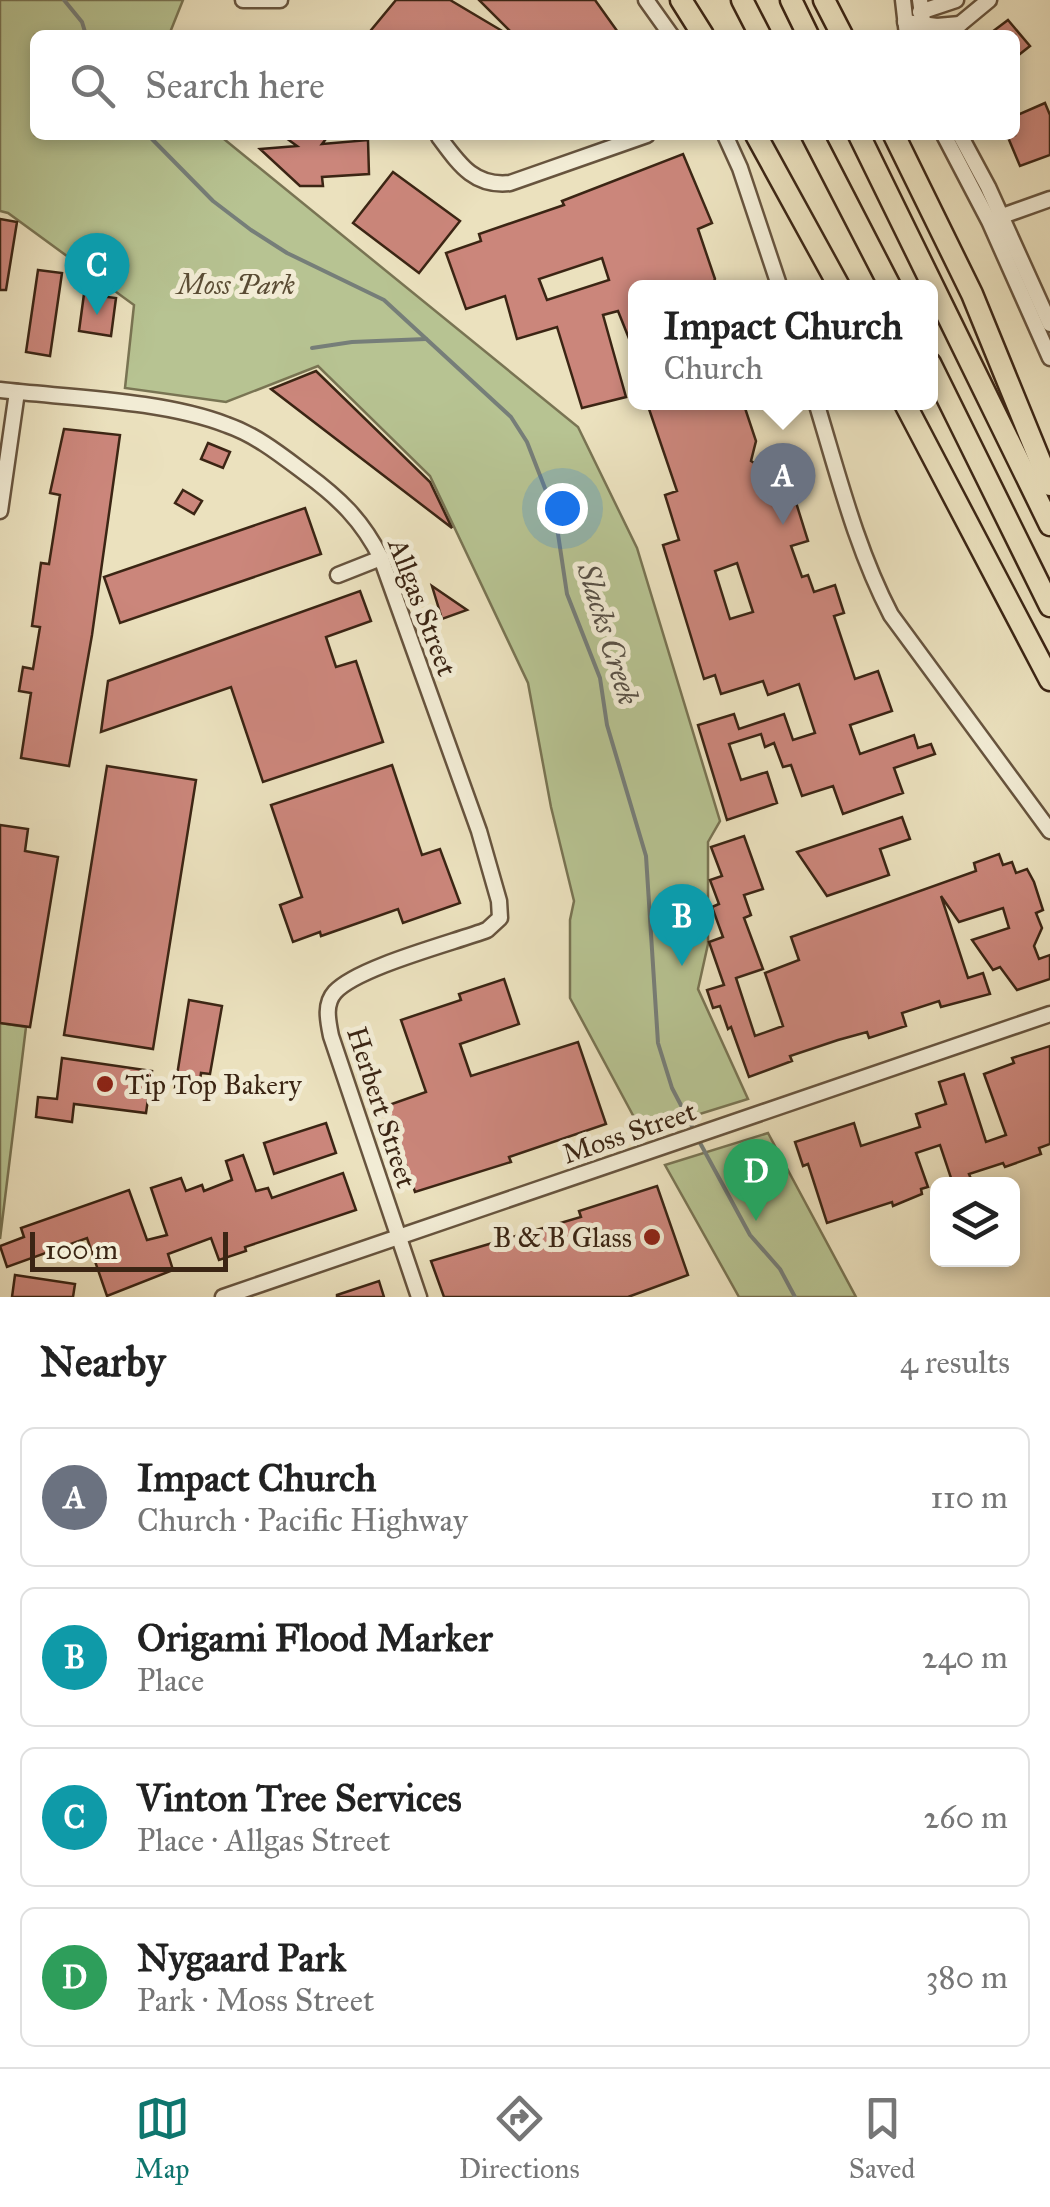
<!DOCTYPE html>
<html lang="en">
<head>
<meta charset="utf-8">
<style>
  body { margin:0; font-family:"IM FELL Great Primer",serif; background:#f6f6f6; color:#222 }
  .controls { position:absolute; right:30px; bottom:30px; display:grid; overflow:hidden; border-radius:15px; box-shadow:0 5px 15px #0003 }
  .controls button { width:90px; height:90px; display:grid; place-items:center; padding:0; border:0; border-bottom:2px solid #e0e0e0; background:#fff; color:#222; font:50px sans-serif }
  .scale { position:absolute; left:30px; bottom:25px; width:198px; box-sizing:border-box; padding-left:10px; border:5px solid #3b2514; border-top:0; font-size:28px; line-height:35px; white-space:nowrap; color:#3b2514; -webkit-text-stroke:8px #f2ecd5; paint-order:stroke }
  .you { position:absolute; left:562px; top:508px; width:35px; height:35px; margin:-25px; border:8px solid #fff; border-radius:50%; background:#1a73e8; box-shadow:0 0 0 15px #1a73e833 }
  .badge { display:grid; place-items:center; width:65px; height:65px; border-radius:50%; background:#0f766e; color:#fff; font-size:32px; font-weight:700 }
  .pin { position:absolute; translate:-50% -82px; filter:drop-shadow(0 2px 5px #0008) }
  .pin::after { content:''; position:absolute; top:52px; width:35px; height:30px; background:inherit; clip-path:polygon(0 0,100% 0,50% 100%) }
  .popup { position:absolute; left:628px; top:280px; width:310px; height:130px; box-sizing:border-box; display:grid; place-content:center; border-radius:15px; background:#fff; filter:drop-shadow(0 2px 8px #0005); font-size:32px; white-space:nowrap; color:#767676 }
  .popup b { font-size:38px; color:#222 }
  .popup::after { content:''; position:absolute; left:50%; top:100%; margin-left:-20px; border:20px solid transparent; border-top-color:#fff }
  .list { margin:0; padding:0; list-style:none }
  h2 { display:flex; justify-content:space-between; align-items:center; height:130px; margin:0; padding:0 40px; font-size:42px }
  h2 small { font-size:32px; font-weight:400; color:#767676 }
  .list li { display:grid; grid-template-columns:65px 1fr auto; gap:30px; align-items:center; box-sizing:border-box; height:140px; margin:0 20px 20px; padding:0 20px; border:2px solid #e0e0e0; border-radius:15px }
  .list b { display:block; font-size:38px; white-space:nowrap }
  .list p { margin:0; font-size:32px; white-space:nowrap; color:#767676 }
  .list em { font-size:32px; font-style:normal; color:#767676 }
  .icon { flex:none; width:55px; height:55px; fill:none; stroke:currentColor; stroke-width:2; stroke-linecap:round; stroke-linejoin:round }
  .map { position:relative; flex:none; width:1050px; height:1297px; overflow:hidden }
  .search { position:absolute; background:#fff; box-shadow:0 5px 15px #0003; left:30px; right:30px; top:30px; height:110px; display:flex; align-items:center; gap:25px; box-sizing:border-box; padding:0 35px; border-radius:15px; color:#767676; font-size:38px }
  .sheet { height:770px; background:#fff }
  nav { display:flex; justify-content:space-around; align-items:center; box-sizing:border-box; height:140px; border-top:2px solid #e0e0e0; background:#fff; font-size:28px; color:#767676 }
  nav a { display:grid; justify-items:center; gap:5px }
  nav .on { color:#0f766e }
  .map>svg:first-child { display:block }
</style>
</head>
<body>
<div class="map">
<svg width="1050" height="1297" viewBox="0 0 1050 1297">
  <rect width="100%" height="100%" fill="#ebe1be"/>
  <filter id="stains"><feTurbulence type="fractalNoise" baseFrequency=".002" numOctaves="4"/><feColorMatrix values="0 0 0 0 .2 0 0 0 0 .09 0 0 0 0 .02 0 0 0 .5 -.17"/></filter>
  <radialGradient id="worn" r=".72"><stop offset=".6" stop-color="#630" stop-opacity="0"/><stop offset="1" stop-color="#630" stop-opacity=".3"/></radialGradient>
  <g fill="#b7c392" stroke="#797453" stroke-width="2.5">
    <path d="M0,0H183L169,35H35V135H219L578,427L637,548L720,821L708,842V944L698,989L748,1099L642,1132L570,998V920L574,901L551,807L528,683L430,476L318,366L226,402L125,388L134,305L8,213L0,211Z"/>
    <path d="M0,1023L26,1027L0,1239Z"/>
    <path d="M768,1133L856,1297H739L665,1165Z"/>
  </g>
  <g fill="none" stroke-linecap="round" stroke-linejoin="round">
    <g stroke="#767e79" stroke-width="4">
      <path d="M64,0L82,22L86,35"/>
      <path d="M148,135L213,201L251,230L287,253L384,300L511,417L527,442L555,514L567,594L600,678L607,725L646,856L658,1043L672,1088L695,1132"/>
      <path d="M312,348L352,342L426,339"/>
      <path d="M699,1141L750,1235L780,1269L795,1297"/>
    </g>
  </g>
  <g fill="#cb867b" stroke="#3b2514" stroke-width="2.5" fill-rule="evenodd">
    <path d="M396,0H450L509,35H367Z"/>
    <path d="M479,0H595L620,35H514Z"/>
    <path d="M1008,20L1030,46L1015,58V35H988Z"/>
    <path d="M1045,103L1050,115V155L1020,166L1007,135H1015V116Z"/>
    <path d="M282,135H329L322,144L368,140L369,174L322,177L323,186H300L260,149L297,146Z"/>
    <path d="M683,154L712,223L698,229L715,279L710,288H636V356L618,311L603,315L626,397L582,408L557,327L517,339L505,296L466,309L446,253L481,241L479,234L564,205L562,201ZM602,258L609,280L547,300L539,279Z"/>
    <path d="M393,172L460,221L419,273L353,223Z"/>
    <path d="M0,219L17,222L6,290H0Z"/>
    <path d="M38,270L62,273L50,356L26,352Z"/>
    <path d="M84,294L116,298L111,336L79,331Z"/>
    <path d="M316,371L430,482L452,528L271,389Z"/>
    <path d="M669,402H743L756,441L751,461L769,472L778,501L794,496L808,541L791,546L802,577L808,575L814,592L835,585L844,613L834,616L855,679L878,671L892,711L850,725L860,754L914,735L918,748L931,744L935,754L894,768L903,793L843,814L833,786L802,796L791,765L783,767L774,743L765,747L761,734L729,744L741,780L767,772L777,803L727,820L698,725L734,714L739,729L784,714L793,740L815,733L799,684L768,695L763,681L721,694L715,675L704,679L663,545L679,540L665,495L677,491L649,409ZM737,563L753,612L730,619L715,571Z"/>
    <path d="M64,429L120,435L92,635L69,766L21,758L31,693L19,691L23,667L33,669L40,627L32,626L41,563L49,564L60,495L50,493Z"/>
    <path d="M208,443L230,452L223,468L201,459Z"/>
    <path d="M183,490L202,501L194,514L175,503Z"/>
    <path d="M305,508L321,554L120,623L104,577Z"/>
    <path d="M432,586L467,610L442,619Z"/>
    <path d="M360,591L371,621L326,637L336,667L356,661L383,742L263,782L231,687L101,732L108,681Z"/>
    <path d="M392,765L422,855L440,849L460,903L403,923L398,909L321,936L320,932L293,942L280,905L302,897L271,805Z"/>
    <path d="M107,766L196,780L153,1049L64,1035Z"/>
    <path d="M902,817L910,839L880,849L889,875L827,896L797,852Z"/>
    <path d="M0,825L28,829L25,851L58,857L30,1027L0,1023Z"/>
    <path d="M744,836L763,889L744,895L751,915L744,918L763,969L736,978L755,1036L783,1026L765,973L799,960L791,937L976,871L974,863L999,854L1003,865L1012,862L1016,873L1027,869L1034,882L1043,910L1036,913L1042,928L1034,946L1039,959L1050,955V979L1017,990L1000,967L993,970L972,940L1009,928L1003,908L959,922L941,896L968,978L983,973L990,994L941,1007L939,1001L902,1013L906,1026L869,1038L867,1032L838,1040L790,1056L792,1061L749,1077L731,1027L728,1029L720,1006L713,1008L707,990L724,985L709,942L723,937L712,907L719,904L710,880L722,876L711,847Z"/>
    <path d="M504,979L519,1024L460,1044L471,1076L578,1042L606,1124L509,1157L511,1162L415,1192L386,1106L426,1092L401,1020L461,1000L459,994Z"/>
    <path d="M189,1000L222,1006L210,1074L201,1073L199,1087L186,1085L185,1090L175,1088Z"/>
    <path d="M1050,1046V1144L1039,1148L1041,1154L1005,1167L1003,1163L969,1174L971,1179L953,1184L940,1145L916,1153L928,1187L921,1189L922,1194L893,1206L892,1202L827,1223L808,1164L803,1166L795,1142L854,1123L861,1146L920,1127L916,1114L946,1104L939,1082L964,1074L986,1142L1006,1135L984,1074L1014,1063L1012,1058Z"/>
    <path d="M62,1058L152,1071L146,1113L74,1104L72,1122L36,1117L38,1097L57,1099Z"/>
    <path d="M326,1123L336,1153L274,1174L264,1143Z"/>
    <path d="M243,1155L256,1191L268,1188L272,1198L343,1173L356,1210L245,1247L246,1251L219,1260L211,1238L168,1254L173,1270L107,1296L87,1238L7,1267L0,1246L24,1237L21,1228L129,1190L147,1240L167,1235L151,1188L181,1178L186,1191L202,1185L204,1191L232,1180L226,1161Z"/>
    <path d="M657,1186L688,1275L628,1297H444L431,1261L581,1217L579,1211Z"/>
    <path d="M15,1275L75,1284L73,1297H12Z"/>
    <path d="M379,1281L384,1297H337V1295Z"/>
  </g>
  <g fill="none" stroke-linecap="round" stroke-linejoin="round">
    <g stroke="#67543e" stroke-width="19">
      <g id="minor">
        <path d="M243,0H280"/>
        <path d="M646,0L671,35"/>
        <path d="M903,0L907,35"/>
        <path d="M920,0L925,35"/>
        <path d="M920,12L956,0"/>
        <path d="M905,22L937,26L960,24"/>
        <path d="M952,35L960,24L989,0"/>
        <path d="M725,135L740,168L780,288"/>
        <path d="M944,135L989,221L1050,358"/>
        <path d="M960,135L988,187L1050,324"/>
        <path d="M439,137C459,164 474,187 510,183L647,135"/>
        <path d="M994,219L1050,199"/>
        <path d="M0,390C69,398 163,400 227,425C256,435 281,455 305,473C339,498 362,520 381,558L479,831L499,901L500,918L487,930C452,943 358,967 335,992C324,1004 328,1021 331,1036L419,1297"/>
        <path d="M816,402C838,474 856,548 891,615L1050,831"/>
        <path d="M0,511L17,392"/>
        <path d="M338,575L381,558"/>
        <path d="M223,1297L1050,1014"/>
      </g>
    </g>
    <g stroke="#3b2514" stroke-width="25">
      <g id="highway">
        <path d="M681,0L703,35"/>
        <path d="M742,0L760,35"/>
        <path d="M791,0L808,35"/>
        <path d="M824,0L842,35"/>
        <path d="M756,135L840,288"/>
        <path d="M812,135L891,288"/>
        <path d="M859,135L1050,525"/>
        <path d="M894,135L972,294L1050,485"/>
        <path d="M930,363L1050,606"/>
        <path d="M904,402L1050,680"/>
      </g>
    </g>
    <use href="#minor" stroke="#f2ecd5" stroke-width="14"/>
    <use href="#highway" stroke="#ebe1be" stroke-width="20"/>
  </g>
  <g fill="#8f2418" stroke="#f2ecd5" stroke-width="4">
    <circle cx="105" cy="1084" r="10"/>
    <circle cx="652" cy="1237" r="10"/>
  </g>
  <g text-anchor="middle" stroke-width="10" stroke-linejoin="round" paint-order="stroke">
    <g font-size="28" font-style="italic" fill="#5a4c34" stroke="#f2ecd5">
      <text x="236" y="294">Moss Park</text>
    </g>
    <g font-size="28" fill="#3b2514" stroke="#f2ecd5">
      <text transform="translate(423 607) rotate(69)" y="10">Allgas Street</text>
      <text transform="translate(382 1107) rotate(72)" y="10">Herbert Street</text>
      <text transform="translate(629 1132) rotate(-19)" y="10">Moss Street</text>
    </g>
    <g font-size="28" fill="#3b2514" stroke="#f2ecd5" text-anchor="start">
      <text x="125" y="1094">Tip Top Bakery</text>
      <text x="632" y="1247" text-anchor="end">B &amp; B Glass</text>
    </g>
    <g font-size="30" font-style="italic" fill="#595247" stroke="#f2ecd5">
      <text transform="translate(608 634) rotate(73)" y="10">Slacks Creek</text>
    </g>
  </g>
  <rect width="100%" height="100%" filter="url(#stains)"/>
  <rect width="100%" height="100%" fill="url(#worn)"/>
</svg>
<div class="controls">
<button><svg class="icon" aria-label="layers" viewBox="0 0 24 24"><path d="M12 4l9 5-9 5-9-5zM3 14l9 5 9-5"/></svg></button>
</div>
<div class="scale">100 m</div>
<div class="you"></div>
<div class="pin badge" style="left:783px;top:525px;background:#6b7280">A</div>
<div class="popup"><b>Impact Church</b>Church</div>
<div class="pin badge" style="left:682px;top:966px;background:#0f9aa8">B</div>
<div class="pin badge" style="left:97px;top:315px;background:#0f9aa8">C</div>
<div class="pin badge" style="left:756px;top:1221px;background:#2e9e5b">D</div>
<div class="search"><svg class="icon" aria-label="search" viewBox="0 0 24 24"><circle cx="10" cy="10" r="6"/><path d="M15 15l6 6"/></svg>Search here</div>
</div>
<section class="sheet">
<h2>Nearby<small>4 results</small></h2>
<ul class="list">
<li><span class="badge" style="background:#6b7280">A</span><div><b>Impact Church</b><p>Church · Pacific Highway</p></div><em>110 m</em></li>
<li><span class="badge" style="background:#0f9aa8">B</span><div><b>Origami Flood Marker</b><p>Place</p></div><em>240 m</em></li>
<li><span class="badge" style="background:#0f9aa8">C</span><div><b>Vinton Tree Services</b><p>Place · Allgas Street</p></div><em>260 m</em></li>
<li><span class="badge" style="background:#2e9e5b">D</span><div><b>Nygaard Park</b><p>Park · Moss Street</p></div><em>380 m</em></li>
</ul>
</section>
<nav>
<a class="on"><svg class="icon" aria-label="map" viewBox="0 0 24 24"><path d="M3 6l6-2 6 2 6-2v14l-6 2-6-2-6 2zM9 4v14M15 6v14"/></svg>Map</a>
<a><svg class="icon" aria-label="directions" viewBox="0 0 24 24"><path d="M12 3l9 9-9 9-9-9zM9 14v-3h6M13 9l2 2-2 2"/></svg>Directions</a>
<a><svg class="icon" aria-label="saved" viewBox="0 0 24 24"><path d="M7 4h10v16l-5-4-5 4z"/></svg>Saved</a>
</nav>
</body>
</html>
